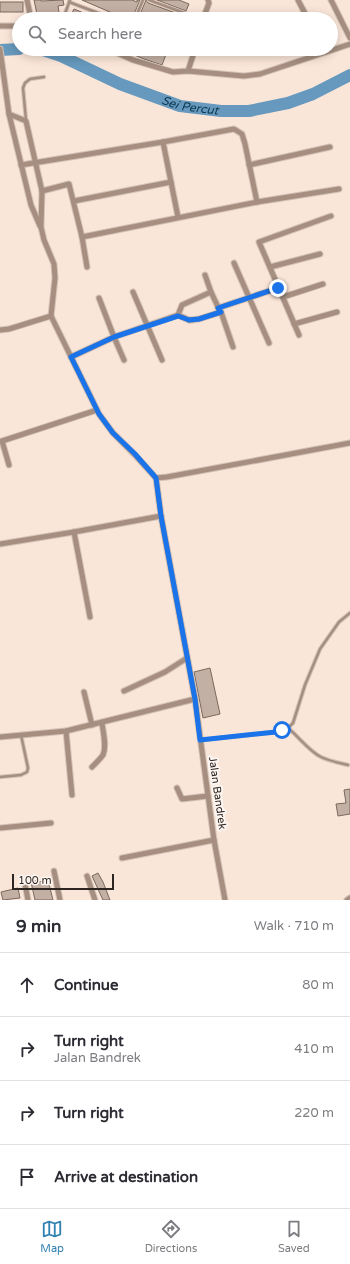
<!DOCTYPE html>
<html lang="en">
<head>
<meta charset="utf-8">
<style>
  body { margin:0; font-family:"Varela Round",sans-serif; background:#f2f2f3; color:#2b2b33 }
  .scale { position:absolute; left:12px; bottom:10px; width:102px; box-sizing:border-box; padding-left:4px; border:2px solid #2d2521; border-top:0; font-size:11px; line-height:14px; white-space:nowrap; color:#2d2521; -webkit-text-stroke:3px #fef6f1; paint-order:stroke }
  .stop { position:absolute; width:12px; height:12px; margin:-9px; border:3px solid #1a73e8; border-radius:50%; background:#fff }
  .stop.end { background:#1a73e8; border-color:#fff; box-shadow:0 1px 4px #0008 }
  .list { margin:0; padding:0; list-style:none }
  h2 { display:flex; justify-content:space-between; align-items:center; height:52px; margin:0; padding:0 16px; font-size:17px }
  h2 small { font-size:13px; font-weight:400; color:#7c7c81 }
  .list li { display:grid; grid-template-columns:26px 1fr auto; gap:12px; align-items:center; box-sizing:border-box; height:64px; padding:0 16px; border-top:1px solid #e1e1e2 }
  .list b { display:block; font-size:15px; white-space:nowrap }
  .list p { margin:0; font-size:13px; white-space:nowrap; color:#7c7c81 }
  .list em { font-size:13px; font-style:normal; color:#7c7c81 }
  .icon { flex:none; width:22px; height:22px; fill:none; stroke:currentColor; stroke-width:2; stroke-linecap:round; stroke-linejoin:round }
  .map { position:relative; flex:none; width:350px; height:900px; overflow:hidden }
  .search { position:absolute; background:#fff; box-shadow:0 2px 10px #0003; left:12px; right:12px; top:12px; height:44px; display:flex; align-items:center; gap:10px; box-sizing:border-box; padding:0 14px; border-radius:22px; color:#7c7c81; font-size:15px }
  .sheet { height:308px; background:#fff }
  nav { display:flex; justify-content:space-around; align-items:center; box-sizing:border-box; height:56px; border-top:1px solid #e1e1e2; background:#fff; font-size:11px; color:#7c7c81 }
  nav a { display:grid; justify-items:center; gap:2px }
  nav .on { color:#3182b3 }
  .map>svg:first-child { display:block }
</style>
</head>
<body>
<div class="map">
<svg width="350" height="900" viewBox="0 0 350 900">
  <rect width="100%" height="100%" fill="#fae6d9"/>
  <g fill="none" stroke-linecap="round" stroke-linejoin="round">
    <g stroke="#6699bd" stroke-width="12">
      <path id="s1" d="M34,49L43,50L61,56L120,84L180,106L221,111H249L288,103L313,94L350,75"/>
      <path d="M0,50L19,49"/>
    </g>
  </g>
  <g fill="#c3b0a4" stroke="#7a685d">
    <path d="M34,0H41V1L63,0L64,5L58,6L60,18L38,19Z"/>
    <path d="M82,0H132L137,2V0H140L132,19H126Z"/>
    <path d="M146,0L148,3L184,16L183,19H138Z"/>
    <path d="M157,0H179L189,4L186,11Z"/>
    <rect x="0" y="2" width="23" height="10"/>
    <path d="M74,9L98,19H75L70,17Z"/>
    <path d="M120,49H168L162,65L144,59Z"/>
    <path d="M210,668L220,714L203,718L194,672Z"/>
    <path d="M350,789V814L338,816L336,804L346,803L344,790Z"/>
    <path d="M98,873L103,882L110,900H103L92,876Z"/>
    <path d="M38,880V882L48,880L53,900H35L31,882Z"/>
    <path d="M18,888L20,898L3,900L1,892Z"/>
  </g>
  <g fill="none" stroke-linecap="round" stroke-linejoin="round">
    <g stroke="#d5c3b8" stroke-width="4.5">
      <g id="service">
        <path d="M149,0L187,14"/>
        <path d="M69,2L114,19"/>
        <path d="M63,19L70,0"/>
        <path d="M135,19L143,0"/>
        <path d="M26,120L23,88L25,83L30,79L44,77"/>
        <path d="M288,728C298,736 309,751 321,757C329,761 340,763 348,765"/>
        <path d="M201,740L276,732L288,728L293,723L305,685L320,649L339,622L350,613"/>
        <path d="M0,777L21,775L27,772L28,768L21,735"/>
      </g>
    </g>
    <g stroke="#d5c3b8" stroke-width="7">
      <g id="minor">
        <path d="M27,0L31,19"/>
        <path d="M298,0L308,19"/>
        <path d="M331,0L350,38"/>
        <path d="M203,19L209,3L208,0"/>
        <path d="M0,26H19"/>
        <path d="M0,49L9,114L26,121L42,191L41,227L44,240L54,264L55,278L51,316"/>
        <path d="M108,49L133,60L173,72L188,71L195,49"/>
        <path d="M188,71L244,76L260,74L350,44"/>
        <path d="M9,114L31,205L40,226"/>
        <path d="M21,165L163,142L234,129L242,134L245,144L257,202"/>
        <path d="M249,165L330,147"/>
        <path d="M171,182L178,217"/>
        <path d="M42,191L69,184L82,237L87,267"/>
        <path d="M74,201L171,182L163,142"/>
        <path d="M82,237L257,202L339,189"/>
        <path d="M234,263L269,343"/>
        <path d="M270,267L320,254"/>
        <path d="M133,292L162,360"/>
        <path d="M211,292L219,309"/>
        <path d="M283,297L323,284"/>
        <path d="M218,308L278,288"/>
        <path d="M178,315L182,305L211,292L205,275"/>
        <path d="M51,316L99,414L113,433L135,455L156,478L161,516L195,699L214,840L225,900"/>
        <path d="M193,320H189L199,319L221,312L233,347"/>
        <path d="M294,324L337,312"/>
        <path d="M0,330L9,329L51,316"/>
        <path d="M299,335L259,242L331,216"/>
        <path d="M71,357L114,337L99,298"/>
        <path d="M124,360L114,337L178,315L189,320"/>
        <path d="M9,465L2,441L97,410"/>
        <path d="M156,478L167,477L350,443"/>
        <path d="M74,532L90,617"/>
        <path d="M0,544L74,532L161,516"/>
        <path d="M124,691L165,672L187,658"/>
        <path d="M84,692L92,725"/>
        <path d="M66,731L72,795"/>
        <path d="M0,737L66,731L195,699"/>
        <path d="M92,767C96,763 100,759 103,755C107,746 103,732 102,723"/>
        <path d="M177,788L182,799L208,796"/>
        <path d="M0,828L51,823"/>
        <path d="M122,858L214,840"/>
        <path d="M54,871L60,900"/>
        <path d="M87,876L95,900"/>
        <path d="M25,884L28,900"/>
        <path d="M347,900L350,898"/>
      </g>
    </g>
    <use href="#service" stroke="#a68f81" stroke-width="2.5"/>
    <use href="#minor" stroke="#a68f81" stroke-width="5"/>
  </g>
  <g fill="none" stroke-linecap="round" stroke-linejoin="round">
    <path stroke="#1a73e8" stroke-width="5" d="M278,288L218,308L221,312L199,319L189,320L178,316L114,337L71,357L99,414L113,433L135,454L156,478L161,516L195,699L200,740L276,732L282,730"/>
  </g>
  <g text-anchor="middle" stroke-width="4" stroke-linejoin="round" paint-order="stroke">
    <g font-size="11" fill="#2d2521" stroke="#fef6f1">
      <text transform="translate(218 793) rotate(82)" y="4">Jalan Bandrek</text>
    </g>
    <g font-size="12" font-style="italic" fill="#0a364f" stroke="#fef6f1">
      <text dy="4" stroke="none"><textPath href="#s1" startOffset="167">Sei Percut</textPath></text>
    </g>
  </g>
</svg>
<div class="scale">100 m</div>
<div class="stop" style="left:282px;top:730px"></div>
<div class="stop end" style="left:278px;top:288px"></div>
<div class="search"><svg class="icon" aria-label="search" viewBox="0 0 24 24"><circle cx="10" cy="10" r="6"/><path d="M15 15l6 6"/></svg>Search here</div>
</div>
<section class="sheet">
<h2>9 min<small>Walk · 710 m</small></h2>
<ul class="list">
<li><svg class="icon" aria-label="ahead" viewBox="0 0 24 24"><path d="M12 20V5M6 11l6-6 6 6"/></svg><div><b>Continue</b></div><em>80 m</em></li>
<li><svg class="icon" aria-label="right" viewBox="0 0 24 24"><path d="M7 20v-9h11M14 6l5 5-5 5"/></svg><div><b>Turn right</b><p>Jalan Bandrek</p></div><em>410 m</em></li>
<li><svg class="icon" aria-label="right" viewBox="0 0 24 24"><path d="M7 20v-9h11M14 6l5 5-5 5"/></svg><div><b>Turn right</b></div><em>220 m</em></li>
<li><svg class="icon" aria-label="arrive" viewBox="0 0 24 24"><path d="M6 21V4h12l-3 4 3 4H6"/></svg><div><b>Arrive at destination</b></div></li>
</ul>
</section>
<nav>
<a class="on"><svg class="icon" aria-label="map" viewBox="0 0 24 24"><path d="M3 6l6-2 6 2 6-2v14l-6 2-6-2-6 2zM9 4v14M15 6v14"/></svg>Map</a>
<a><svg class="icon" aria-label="directions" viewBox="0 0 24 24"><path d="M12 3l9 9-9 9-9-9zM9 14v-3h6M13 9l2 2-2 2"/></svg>Directions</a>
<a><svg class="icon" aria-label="saved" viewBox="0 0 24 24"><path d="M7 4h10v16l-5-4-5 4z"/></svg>Saved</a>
</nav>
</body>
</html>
